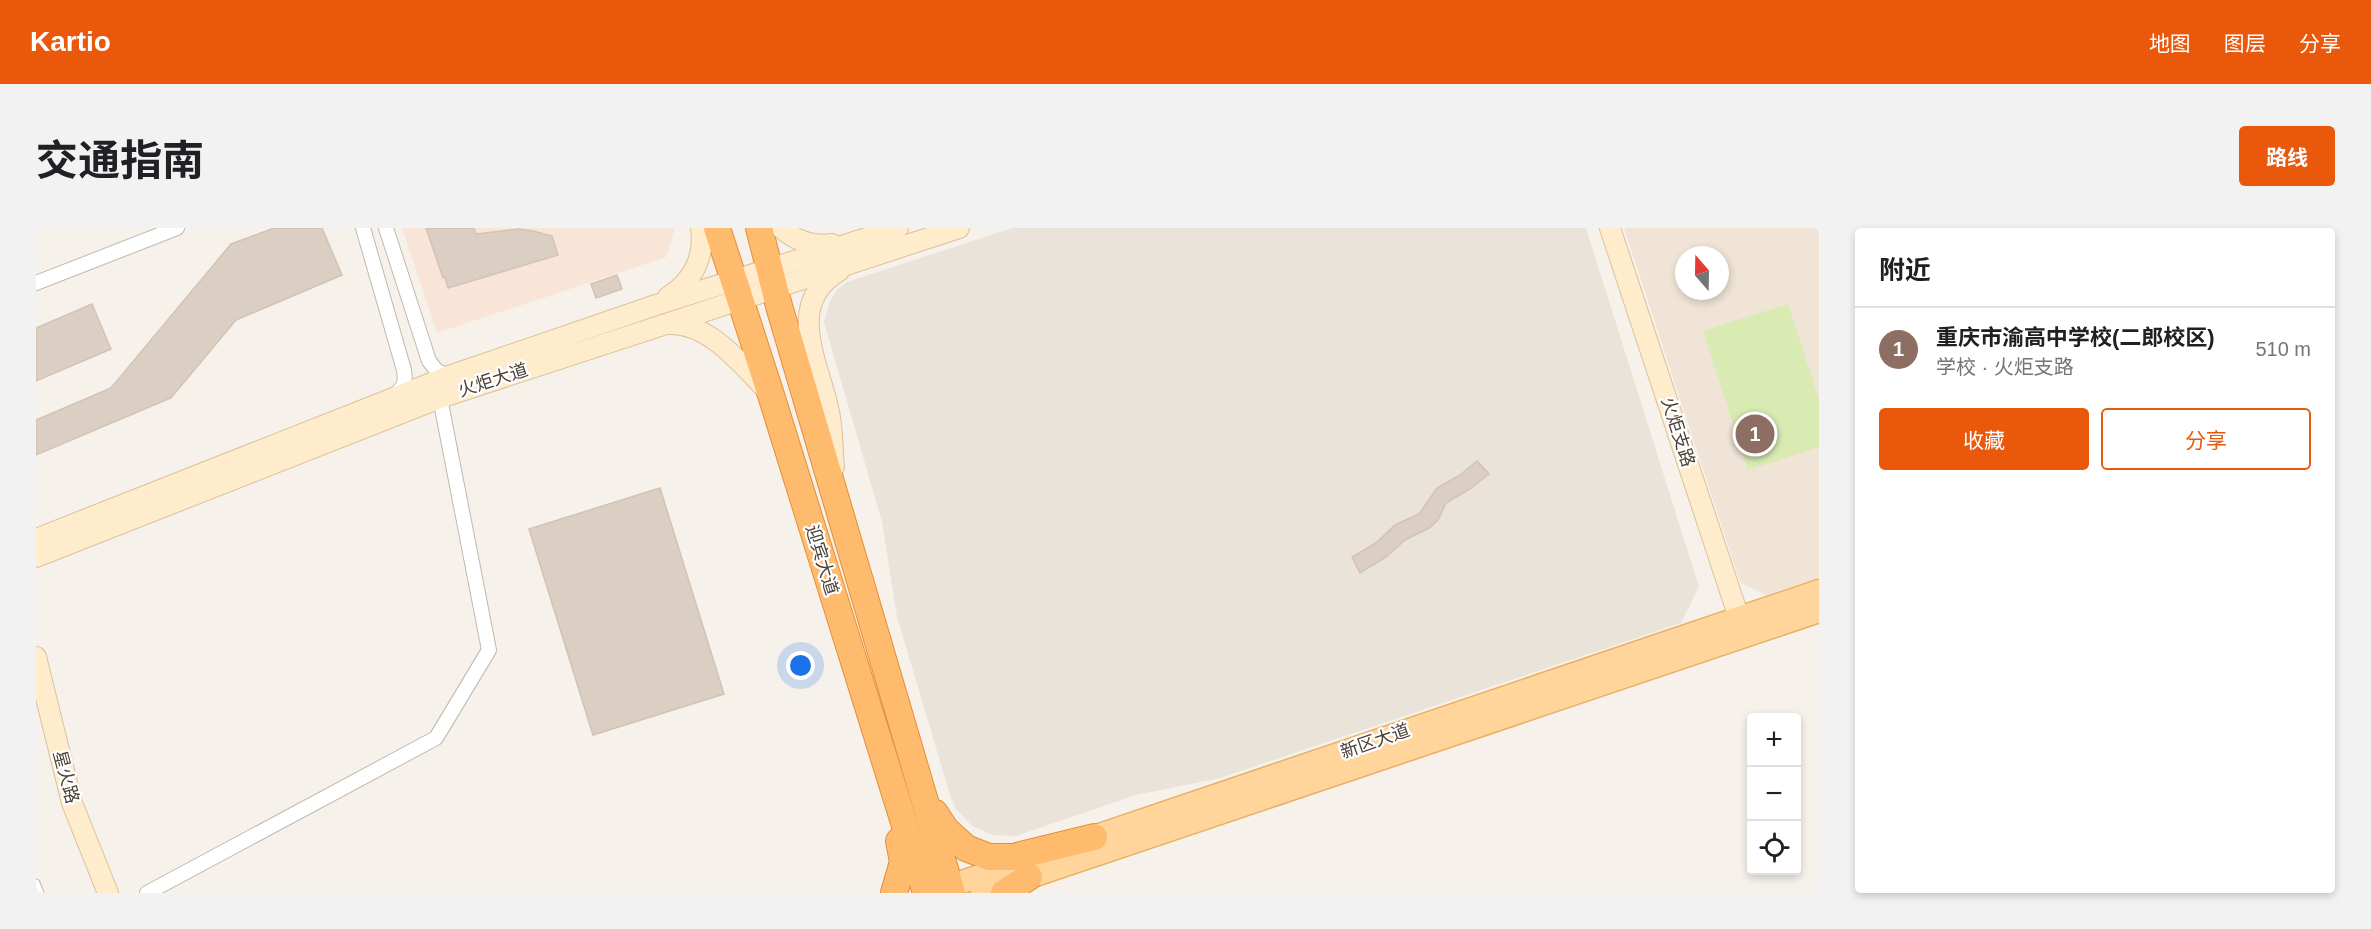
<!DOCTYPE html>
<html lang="zh">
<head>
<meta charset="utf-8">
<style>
  body { margin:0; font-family:Arial,"Noto Sans SC",sans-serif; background:#f2f2f2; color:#202124 }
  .controls { position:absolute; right:18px; bottom:18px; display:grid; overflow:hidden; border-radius:6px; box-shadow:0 3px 9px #0003 }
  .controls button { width:54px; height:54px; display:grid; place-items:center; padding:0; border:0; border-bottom:2px solid #e0e0e0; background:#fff; color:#202124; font:30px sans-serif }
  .compass { position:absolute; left:1639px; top:18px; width:54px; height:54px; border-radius:50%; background:#fff; box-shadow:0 3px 9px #0003; rotate:340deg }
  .you { position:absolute; left:765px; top:438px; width:21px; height:21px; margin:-15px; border:4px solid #fff; border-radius:50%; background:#1a73e8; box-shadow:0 0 0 9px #1a73e833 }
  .badge { display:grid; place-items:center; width:39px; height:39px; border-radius:50%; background:#ea580c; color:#fff; font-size:20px; font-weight:700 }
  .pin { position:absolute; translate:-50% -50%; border:3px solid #fff; box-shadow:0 2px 6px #0006 }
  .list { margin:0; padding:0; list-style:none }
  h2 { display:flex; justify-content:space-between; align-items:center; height:78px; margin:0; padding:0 24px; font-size:26px }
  h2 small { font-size:20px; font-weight:400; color:#757577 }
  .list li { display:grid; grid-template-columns:39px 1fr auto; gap:18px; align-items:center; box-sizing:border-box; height:84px; padding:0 24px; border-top:2px solid #e0e0e0 }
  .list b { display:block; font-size:22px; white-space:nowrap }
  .list p { margin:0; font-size:20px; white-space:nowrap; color:#757577 }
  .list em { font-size:20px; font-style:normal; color:#757577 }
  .actions { display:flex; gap:12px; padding:18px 24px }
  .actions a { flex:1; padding:14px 0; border:2px solid #ea580c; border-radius:6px; text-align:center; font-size:21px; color:#ea580c }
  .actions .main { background:#ea580c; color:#fff }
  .icon { flex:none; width:33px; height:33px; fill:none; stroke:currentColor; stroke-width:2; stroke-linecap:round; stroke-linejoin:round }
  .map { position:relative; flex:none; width:1783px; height:665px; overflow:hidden; border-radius:6px }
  header { display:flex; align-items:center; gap:36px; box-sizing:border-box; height:84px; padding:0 30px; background:#ea580c; color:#fff }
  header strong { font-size:28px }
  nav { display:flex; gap:33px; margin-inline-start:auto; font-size:21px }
  .intro { display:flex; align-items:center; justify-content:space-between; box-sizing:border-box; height:144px; padding:0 36px }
  h1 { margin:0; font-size:42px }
  .button { padding:15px 27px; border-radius:6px; background:#ea580c; color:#fff; font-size:21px; font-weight:700 }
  main { display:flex; gap:36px; padding:0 36px }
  aside { flex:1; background:#fff; border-radius:6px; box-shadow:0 3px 9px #0003 }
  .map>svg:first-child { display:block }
</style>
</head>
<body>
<header>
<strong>Kartio</strong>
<nav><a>地图</a><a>图层</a><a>分享</a></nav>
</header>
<div class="intro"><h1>交通指南</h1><a class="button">路线</a></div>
<main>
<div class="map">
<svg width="1783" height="665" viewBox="0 0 1783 665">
  <rect width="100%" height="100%" fill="#f6f1eb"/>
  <path fill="#eae3d9" d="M976,0H1550L1663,359L1645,395L1184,550L1100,567L980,608L957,607L936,598L920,581L915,570L861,389L846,294L788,94L794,73L801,62L811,54Z"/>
  <path fill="#f8e5d7" d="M366,0H639L630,29L401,105Z"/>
  <path fill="#efe4d5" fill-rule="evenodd" d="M1588,0H1783V350L1730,367L1704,354ZM1648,27H1684V63H1648Z"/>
  <path fill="#d9ebb3" d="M1752,76L1783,172V219L1712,242L1667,103Z"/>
  <g fill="#dbcfc3" stroke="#d4c2b3" stroke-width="1.5">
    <path d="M238,0H286L306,47L200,92L135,170L0,227V192L75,160L195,16Z"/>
    <path d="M390,0H438L440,6L483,1L497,3L516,8L522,27L412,60L409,49L407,50Z"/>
    <path d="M581,47L586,61L560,70L555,56Z"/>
    <path d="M56,76L75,121L0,153V100Z"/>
    <path d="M1441,233L1453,246L1434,261L1410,275L1402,292L1393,300L1369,312L1350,329L1324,345L1316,329L1340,315L1359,297L1383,286L1401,260L1424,247Z"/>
    <path d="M624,260L688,466L557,507L493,301Z"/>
  </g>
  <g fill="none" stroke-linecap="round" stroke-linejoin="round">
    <g stroke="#c2b8ad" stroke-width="9">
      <path id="lane" d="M0,655L4,665"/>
    </g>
    <g stroke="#c2b8ad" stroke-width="16">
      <g id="street">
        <path d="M327,0L368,142C370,154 368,160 358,167"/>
        <path d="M350,0L393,133L401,143L413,148"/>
        <path d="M0,55L141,0"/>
        <path d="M111,665L400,510L453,422L404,170"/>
      </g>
    </g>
    <g stroke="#dac29c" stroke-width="22">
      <g id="secondary">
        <path d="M745,0C760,13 776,19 796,16"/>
        <path d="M1574,0L1708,405"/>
        <path d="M632,69C657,53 669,29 665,0"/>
        <path d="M633,96C674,94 707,139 734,165"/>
        <path d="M798,239C796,221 797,202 793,184C784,137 747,76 803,43"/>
        <path d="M0,311L413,148L620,77L862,0"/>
        <path d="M0,329L404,170L923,0"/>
        <path d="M0,429L36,575L72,665"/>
      </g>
    </g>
    <g stroke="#e9b066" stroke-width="25">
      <g id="primary">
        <path d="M1040,615L1783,363"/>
        <path d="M898,664L989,632"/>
        <path d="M946,665L1783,383"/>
      </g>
    </g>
    <g stroke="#e48e37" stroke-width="28">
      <g id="highway">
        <path d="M681,0L735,167L890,665"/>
        <path d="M723,0L743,78L916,665"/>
        <path d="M899,585L910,602L930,620L953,629H977L1058,609"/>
        <path d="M858,665L867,634L863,613"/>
        <path d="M968,665L993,649"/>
      </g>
    </g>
    <use href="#lane" stroke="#fff" stroke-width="7"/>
    <use href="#street" stroke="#fff" stroke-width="14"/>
    <use href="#secondary" stroke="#ffeccc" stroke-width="20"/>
    <use href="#primary" stroke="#ffd59b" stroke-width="22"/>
    <use href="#highway" stroke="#ffbb6d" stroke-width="26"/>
  </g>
  <g text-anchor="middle" stroke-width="4.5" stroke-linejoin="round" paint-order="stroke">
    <g font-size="18" fill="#4b4138" stroke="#fff">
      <text transform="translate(457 152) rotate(-18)" y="6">火炬大道</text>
      <text transform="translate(1642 204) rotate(72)" y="6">火炬支路</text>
      <text transform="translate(786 332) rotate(73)" y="6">迎宾大道</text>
      <text transform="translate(1339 513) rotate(-19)" y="6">新区大道</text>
      <text transform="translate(30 549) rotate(75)" y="6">星火路</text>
    </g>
  </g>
</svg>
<div class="controls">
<button>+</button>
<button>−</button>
<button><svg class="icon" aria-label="locate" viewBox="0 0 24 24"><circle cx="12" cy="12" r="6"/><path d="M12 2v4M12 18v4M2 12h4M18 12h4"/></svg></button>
</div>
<svg class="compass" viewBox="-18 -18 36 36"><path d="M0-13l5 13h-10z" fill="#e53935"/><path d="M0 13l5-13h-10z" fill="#757577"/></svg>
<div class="you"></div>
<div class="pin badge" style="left:1719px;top:206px;background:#8d6e63">1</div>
</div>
<aside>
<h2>附近<small></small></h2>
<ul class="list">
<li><span class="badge" style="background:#8d6e63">1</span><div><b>重庆市渝高中学校(二郎校区)</b><p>学校 · 火炬支路</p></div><em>510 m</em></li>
</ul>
<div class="actions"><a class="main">收藏</a><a>分享</a></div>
</aside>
</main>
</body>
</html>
